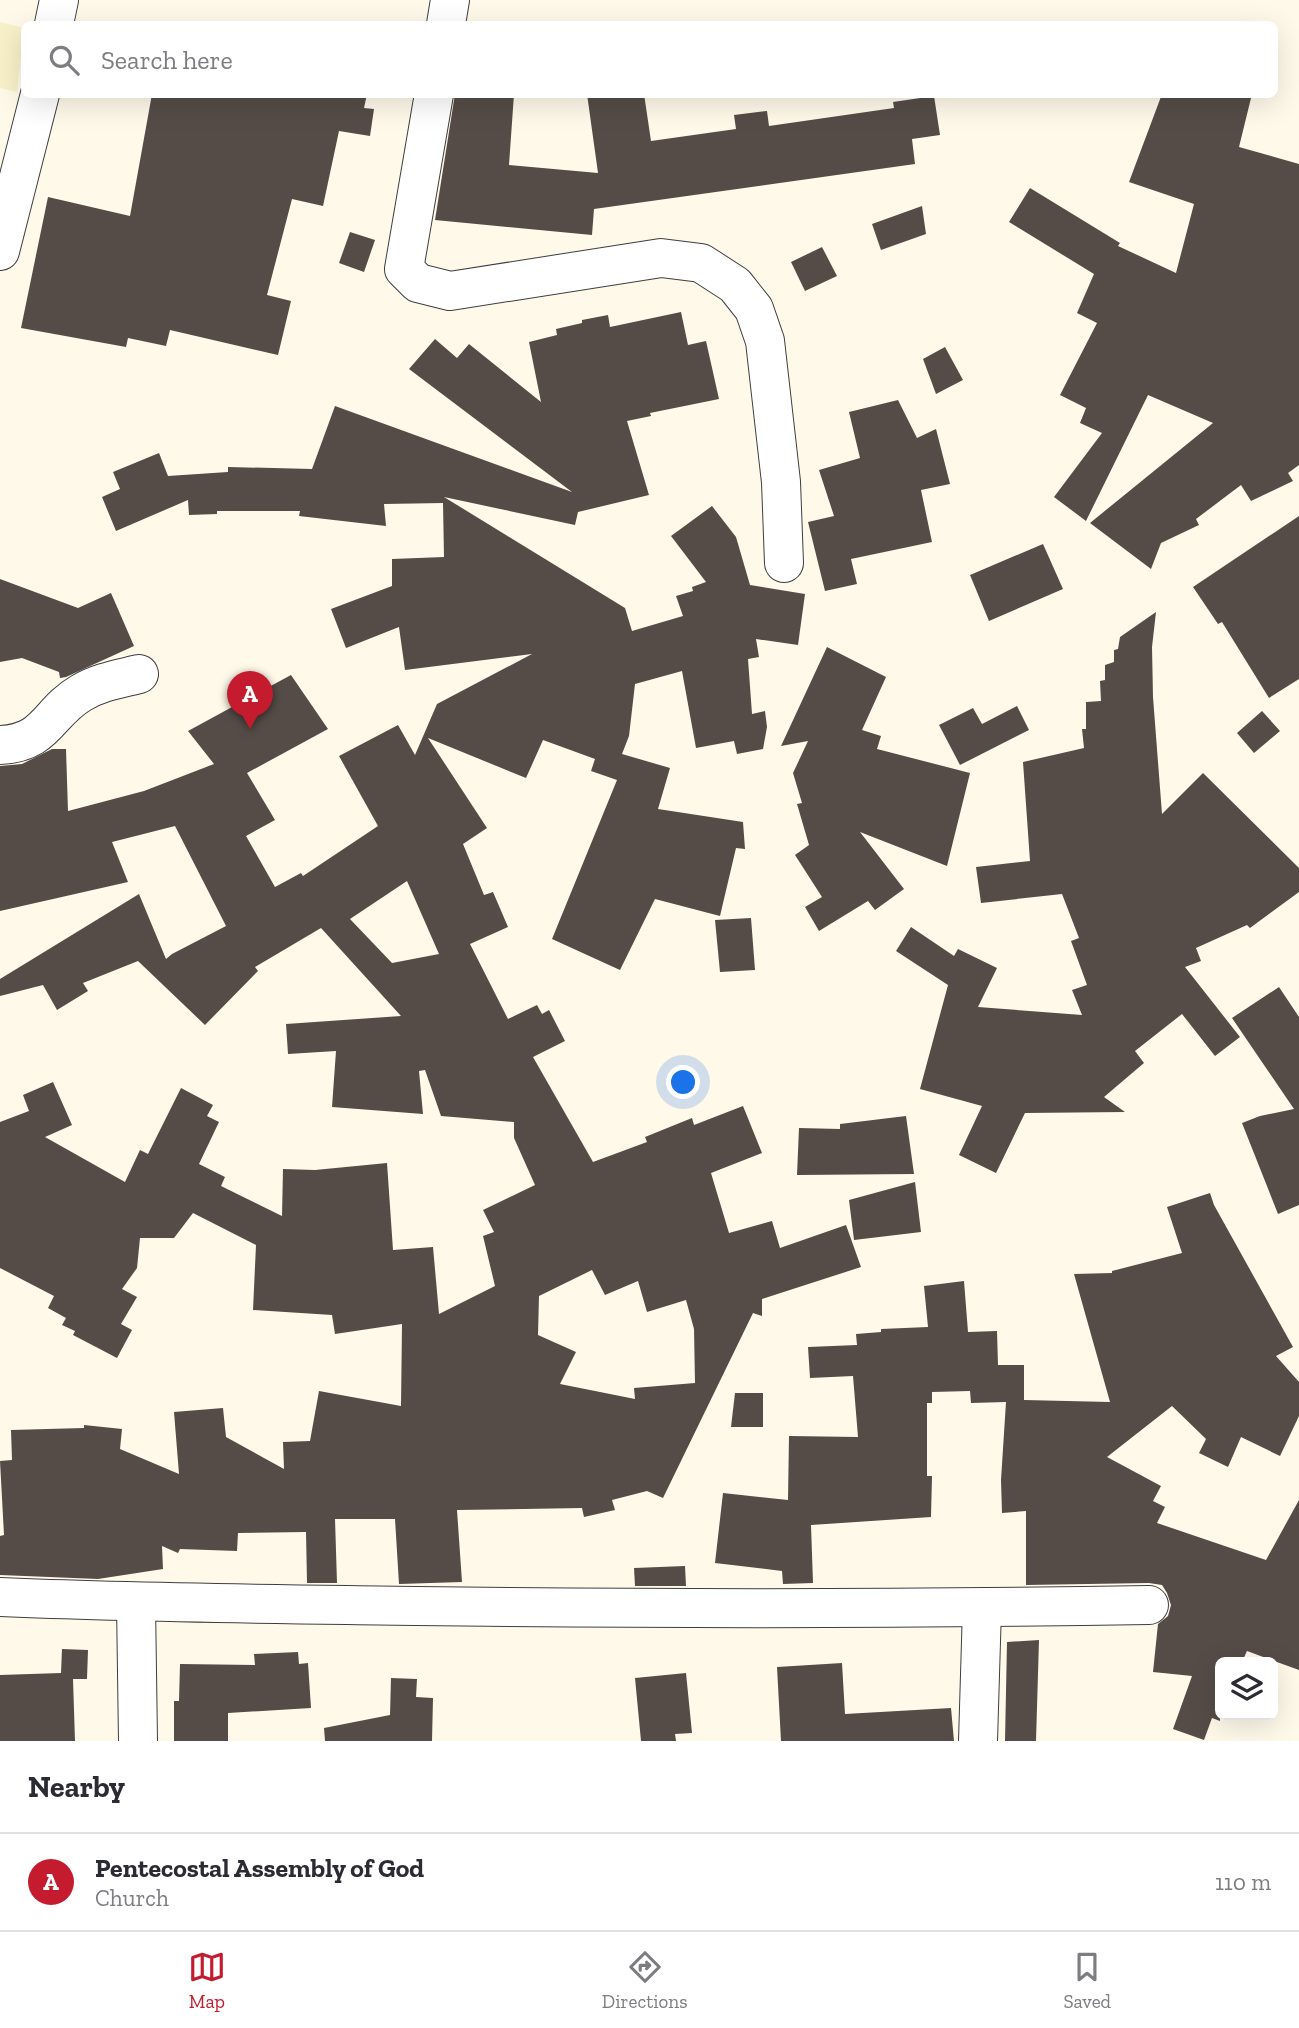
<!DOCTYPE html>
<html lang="en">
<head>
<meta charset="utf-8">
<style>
  body { margin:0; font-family:"Zilla Slab",serif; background:#f2f2f3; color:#2b2b33 }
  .controls { position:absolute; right:21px; bottom:21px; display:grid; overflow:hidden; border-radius:10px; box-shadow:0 7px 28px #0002 }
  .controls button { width:63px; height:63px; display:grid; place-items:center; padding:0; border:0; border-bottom:2px solid #e1e1e2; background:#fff; color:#2b2b33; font:35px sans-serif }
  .you { position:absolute; left:684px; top:1083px; width:24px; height:24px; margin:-18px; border:5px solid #fff; border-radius:50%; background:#1a73e8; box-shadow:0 0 0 10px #1a73e833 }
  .badge { display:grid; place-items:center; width:46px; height:46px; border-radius:50%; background:#c41b2e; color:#fff; font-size:23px; font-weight:700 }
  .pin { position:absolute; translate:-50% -58px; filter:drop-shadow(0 2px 4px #0008) }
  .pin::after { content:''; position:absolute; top:37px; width:24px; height:21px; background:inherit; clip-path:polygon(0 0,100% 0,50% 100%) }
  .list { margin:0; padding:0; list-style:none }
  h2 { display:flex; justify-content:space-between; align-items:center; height:91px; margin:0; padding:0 28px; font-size:30px }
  h2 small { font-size:23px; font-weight:400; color:#7c7c81 }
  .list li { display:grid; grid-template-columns:46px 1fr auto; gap:21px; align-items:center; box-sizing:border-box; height:98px; padding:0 28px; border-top:2px solid #e1e1e2 }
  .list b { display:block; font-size:26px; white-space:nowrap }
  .list p { margin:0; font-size:23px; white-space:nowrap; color:#7c7c81 }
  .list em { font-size:23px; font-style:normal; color:#7c7c81 }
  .icon { flex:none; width:38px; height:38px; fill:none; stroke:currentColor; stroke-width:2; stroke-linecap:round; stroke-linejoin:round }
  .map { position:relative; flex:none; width:1299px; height:1741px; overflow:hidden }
  .search { position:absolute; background:#fff; box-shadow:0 7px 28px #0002; left:21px; right:21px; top:21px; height:77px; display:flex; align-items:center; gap:18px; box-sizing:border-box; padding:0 24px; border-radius:10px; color:#7c7c81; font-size:26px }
  .sheet { height:189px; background:#fff }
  nav { display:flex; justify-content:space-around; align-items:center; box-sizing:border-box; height:98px; border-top:2px solid #e1e1e2; background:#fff; font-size:19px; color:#7c7c81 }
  nav a { display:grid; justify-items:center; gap:4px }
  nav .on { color:#c41b2e }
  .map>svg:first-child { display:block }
</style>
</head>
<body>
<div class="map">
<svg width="1299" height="1741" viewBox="0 0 1299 1741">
  <rect width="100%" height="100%" fill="#fff9ea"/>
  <path fill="#f7f0c8" d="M0,22L24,28L17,92L0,88Z"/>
  <g fill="#554c47" fill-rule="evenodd">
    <path d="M152,94H367L364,108L374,109L370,136L339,131L323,206L292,199L267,295L291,301L278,355L170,330L166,346L128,338L126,347L21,328L48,197L130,216Z"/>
    <path d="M455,94H514L509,165L598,173L587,94H644L651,141L736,129L734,115L767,111L769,126L894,108L893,102L934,96L940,135L912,139L915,164L594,209L592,235L435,220Z"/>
    <path d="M1162,94H1252L1239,147L1299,164V465L1288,473L1293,481L1251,501L1241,485L1196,519L1199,525L1161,543L1151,569L1090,523L1213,423L1148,395L1086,521L1054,497L1102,433L1080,423L1086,408L1060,395L1097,323L1077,313L1094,274L1009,222L1030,188L1120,243L1118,246L1176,273L1194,204L1129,182Z"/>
    <path d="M922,206L926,234L881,250L872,224Z"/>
    <path d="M350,232L375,240L364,272L339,263Z"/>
    <path d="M822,247L837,276L805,291L791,262Z"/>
    <path d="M681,312L688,345L706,341L719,399L650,413L651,416L627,421L649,495L578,512L575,525L444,497L625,608L632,631L683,616L676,596L693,591L692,587L706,582L671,536L712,506L736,537L750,585L805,594L798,645L756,639L759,657L748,659L752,714L765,711L767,727L763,749L737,754L734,741L696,748L682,671L635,684L629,736L622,754L670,768L658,809L743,822L745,849L736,848L720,916L655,899L620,970L552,939L617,780L591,771L595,759L543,740L526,778L428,738L487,828L463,844L484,895L493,892L508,927L470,944L508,1019L537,1005L542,1014L549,1010L565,1041L533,1057L593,1162L647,1142L645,1137L692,1118L694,1125L743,1106L762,1153L711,1173L729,1233L772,1221L780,1248L846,1225L861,1267L762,1299V1316L753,1313L663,1498L647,1491L612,1500L615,1510L584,1517L582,1508L457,1510L462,1582L399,1584L395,1519H335L337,1583H307L306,1532L238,1533L237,1551L180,1549L178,1553L162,1546L163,1569L98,1579L0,1575V1536L4,1535L0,1461L12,1460L11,1430L84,1428V1425L122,1429L120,1449L179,1474L174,1412L223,1408L226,1437L284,1469L283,1442L310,1441L319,1391L401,1406L402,1324L335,1334L332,1315L253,1310L256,1245L193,1213L174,1238H140L137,1268L122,1289L137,1297L121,1324L132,1330L117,1358L73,1335L75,1331L62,1325L66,1318L48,1308L54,1296L0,1268V1122L29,1111L23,1095L53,1082L72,1125L45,1137L125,1182L140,1150L148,1154L181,1088L213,1105L207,1116L219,1122L199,1164L225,1177L221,1186L282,1216L283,1169L315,1170L387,1163L393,1250L433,1247L439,1314L495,1286L483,1236L494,1232L483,1210L535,1185L514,1138V1122L441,1116L425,1070L419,1071L423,1114L332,1107L336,1051L288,1054L286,1024L401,1016L321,928L255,967L258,971L205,1025L138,961L83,983L88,991L57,1010L43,985L0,996V979L139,894L166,959L172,954L226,926L175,826L112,842L128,882L0,911V766L22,764L52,749H66L68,811L144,791L214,764L188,731L291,675L328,729L247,773L275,820L246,836L275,887L301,873L303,876L378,826L339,756L398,725L415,755L437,704L532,654L405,670L399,627L346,648L331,609L392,586V559L444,557L443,503L384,504L386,526L299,516L300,511H217V514L189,515L188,500L116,531L102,497L120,489L113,472L159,453L168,476L228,472V467L312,469L335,406L572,492L409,369L435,339L457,358L469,344L541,402L529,342L557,335L556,329L582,323V320L608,315L610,327ZM407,881L439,954L392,963L350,919ZM592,1270L605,1295L638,1281L647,1312L686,1300L694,1329L695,1383L634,1388L635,1399L560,1384L576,1352L538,1335L539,1296Z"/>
    <path d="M945,347L963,380L936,394L923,359Z"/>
    <path d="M898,400L917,438L936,429L950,484L921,490L932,542L851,559L857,584L825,591L808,522L834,516L819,470L860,458L849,412Z"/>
    <path d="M1299,516V679L1269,698L1222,622L1218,624L1193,587Z"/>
    <path d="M1043,544L1063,589L989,621L970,575Z"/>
    <path d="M0,579L78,608L111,593L134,646L66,677L60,678L59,672L22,658L0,662Z"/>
    <path d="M1156,612L1152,647L1153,697L1162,814L1203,773L1299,868V892L1250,928L1247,925L1196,948L1201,961L1185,967L1240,1037L1215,1056L1182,1014L1135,1051L1144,1063L1104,1097L1125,1112L1025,1113L996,1173L959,1155L982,1106L920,1089L948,985L896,951L911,927L954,956L958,949L997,968L978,1007L1082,1015L1072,990L1087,985L1071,941L1079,938L1062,894L981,903L976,867L1030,861L1023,762L1084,748L1082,729H1086V702L1101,701L1100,681L1105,680V665L1114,662V650L1118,649L1120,637Z"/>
    <path d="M827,647L886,677L862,730L881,736L877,749L970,773L947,866L860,832L904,889L875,910L868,901L819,931L805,907L822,897L795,855L809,845L797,804L802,803L793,773L808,741L781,746Z"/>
    <path d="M1017,706L1029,730L960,765L939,725L973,708L982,724Z"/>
    <path d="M1262,711L1280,731L1254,753L1237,733Z"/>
    <path d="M751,918L755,970L720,972L715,920Z"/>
    <path d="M1279,987L1299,1017V1205L1278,1214L1242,1123L1260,1116L1294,1109L1232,1018Z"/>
    <path d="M906,1116L914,1174L797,1175L799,1128L840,1129V1124Z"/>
    <path d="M915,1182L921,1232L854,1240L849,1200Z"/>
    <path d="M1210,1193L1214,1205L1293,1347L1276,1356L1299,1382V1416L1280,1456L1241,1437L1228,1467L1199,1453L1206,1439L1172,1406L1107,1457L1161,1486L1153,1501L1165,1507L1157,1523L1266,1560L1299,1500V1670L1247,1651L1242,1662H1220V1721L1212,1718L1204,1740L1173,1729L1192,1676L1153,1672L1158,1624L1168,1616L1171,1605L1167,1593L1162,1585L1149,1583L1026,1585V1511L1002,1513L1001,1480L1006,1402L971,1403L970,1391L932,1392V1403H927V1476H932L931,1517L811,1525L813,1583L783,1584L782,1571L715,1563L723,1493L788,1500L789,1436L858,1437L853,1376L810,1378L808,1347L857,1345L856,1334L881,1332V1329L928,1327L924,1286L964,1281L968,1332L997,1331L998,1365H1024V1400L1110,1402L1074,1274L1112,1273V1271L1182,1253L1167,1207Z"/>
    <path d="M735,1393H763V1427H731Z"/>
    <path d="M685,1566L686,1586H635L634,1568Z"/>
    <path d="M1039,1640L1036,1741H1005L1007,1642Z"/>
    <path d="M62,1649L88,1650L87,1679H73L75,1741H0V1675L61,1673Z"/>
    <path d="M298,1652L299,1664L308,1663L311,1708L228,1713V1741H174V1701H179L180,1664L255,1665L254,1654Z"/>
    <path d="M842,1663L845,1714L951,1708L954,1741H781L777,1667Z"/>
    <path d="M686,1673L692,1733L675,1734L676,1741H641L635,1678Z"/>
    <path d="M391,1678L417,1679L416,1697L433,1698L432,1741H325L324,1728L390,1715Z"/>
  </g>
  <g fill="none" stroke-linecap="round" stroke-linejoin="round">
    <g stroke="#3e3e3e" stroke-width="40">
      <g id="minor">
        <path d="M54,24L59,0"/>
        <path d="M446,24L450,0"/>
        <path d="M434,94L404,269L418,283L450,291L661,258L701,263L735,285L754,309L765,341L781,482L784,563"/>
        <path d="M0,251L40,94"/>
        <path d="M0,745C47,743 47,713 81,693C99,682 119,679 139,674"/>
        <path d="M0,1597C139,1603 277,1604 416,1606C660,1609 904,1609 1149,1605"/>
        <path d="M136,1603L138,1741"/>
        <path d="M978,1741L982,1608"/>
      </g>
    </g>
    <use href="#minor" stroke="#fff" stroke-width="38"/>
  </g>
</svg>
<div class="controls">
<button><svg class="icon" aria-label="layers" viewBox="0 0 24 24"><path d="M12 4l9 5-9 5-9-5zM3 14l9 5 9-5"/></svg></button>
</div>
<div class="you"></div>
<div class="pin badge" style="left:250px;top:729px">A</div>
<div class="search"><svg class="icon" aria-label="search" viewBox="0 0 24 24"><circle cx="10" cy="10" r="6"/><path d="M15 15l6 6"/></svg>Search here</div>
</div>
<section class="sheet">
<h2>Nearby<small></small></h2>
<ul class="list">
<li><span class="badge">A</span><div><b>Pentecostal Assembly of God</b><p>Church</p></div><em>110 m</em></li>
</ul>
</section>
<nav>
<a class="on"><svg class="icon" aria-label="map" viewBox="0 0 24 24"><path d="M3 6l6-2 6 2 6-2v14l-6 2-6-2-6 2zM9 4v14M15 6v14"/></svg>Map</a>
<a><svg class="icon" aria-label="directions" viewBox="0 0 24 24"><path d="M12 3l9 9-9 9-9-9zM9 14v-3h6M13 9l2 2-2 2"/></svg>Directions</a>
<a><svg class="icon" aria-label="saved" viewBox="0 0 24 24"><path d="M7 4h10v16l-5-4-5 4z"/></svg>Saved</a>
</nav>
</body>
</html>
